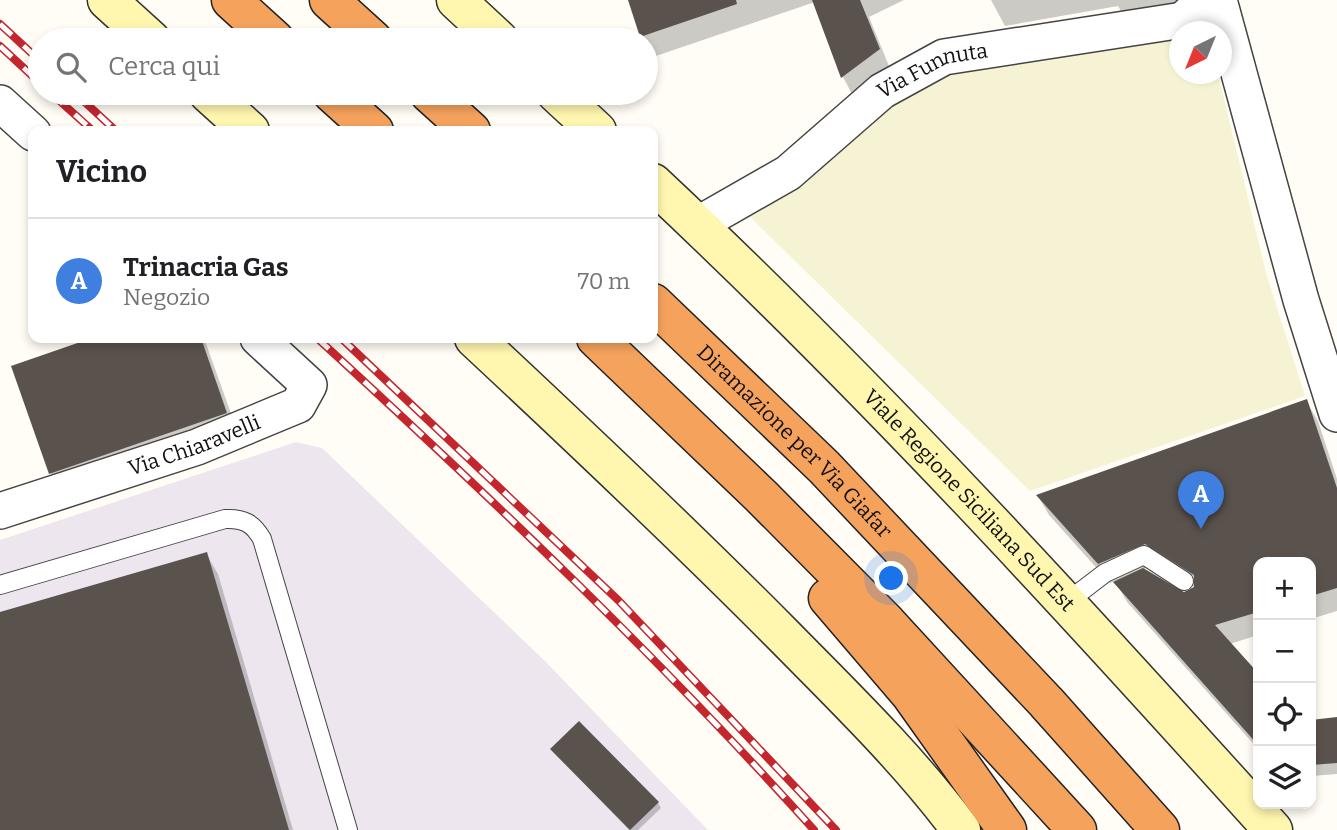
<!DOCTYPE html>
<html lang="it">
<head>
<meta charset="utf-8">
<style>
  body { margin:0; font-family:Bitter,serif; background:#f2f2f2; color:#202124 }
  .controls { position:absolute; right:21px; bottom:21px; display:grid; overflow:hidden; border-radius:14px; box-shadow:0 4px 10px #0003 }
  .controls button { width:63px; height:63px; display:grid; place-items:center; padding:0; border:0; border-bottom:2px solid #e0e0e0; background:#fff; color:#202124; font:35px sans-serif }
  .compass { position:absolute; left:1169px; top:21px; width:63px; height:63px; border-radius:50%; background:#fff; box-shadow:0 4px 10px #0003; rotate:223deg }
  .you { position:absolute; left:892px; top:579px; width:24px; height:24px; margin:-18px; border:5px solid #fff; border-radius:50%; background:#1a73e8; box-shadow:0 0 0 10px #1a73e833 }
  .badge { display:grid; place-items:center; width:46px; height:46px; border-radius:50%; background:#c4262e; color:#fff; font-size:23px; font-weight:700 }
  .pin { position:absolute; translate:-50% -58px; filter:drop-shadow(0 2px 4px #0008) }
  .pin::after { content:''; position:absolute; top:37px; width:24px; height:21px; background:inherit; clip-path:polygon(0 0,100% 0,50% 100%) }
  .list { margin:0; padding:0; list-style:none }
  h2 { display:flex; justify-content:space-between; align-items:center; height:91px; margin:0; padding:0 28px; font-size:30px }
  h2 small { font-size:23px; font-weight:400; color:#757577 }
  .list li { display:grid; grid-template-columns:46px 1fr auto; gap:21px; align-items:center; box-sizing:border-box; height:126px; padding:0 28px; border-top:2px solid #e0e0e0 }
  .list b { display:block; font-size:26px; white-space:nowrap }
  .list p { margin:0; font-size:23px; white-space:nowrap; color:#757577 }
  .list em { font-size:23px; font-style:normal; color:#757577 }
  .icon { flex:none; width:38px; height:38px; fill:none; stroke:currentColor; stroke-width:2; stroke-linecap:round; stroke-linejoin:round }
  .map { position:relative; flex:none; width:1337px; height:830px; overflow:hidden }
  .search { position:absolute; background:#fff; box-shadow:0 4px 10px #0003; left:28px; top:28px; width:630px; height:77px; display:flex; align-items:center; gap:18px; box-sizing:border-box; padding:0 24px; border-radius:38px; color:#757577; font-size:26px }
  .panel { position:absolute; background:#fff; box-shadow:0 4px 10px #0003; left:28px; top:126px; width:630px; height:217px; border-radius:14px }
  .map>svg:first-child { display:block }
</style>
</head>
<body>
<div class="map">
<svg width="1337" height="830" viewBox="0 0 1337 830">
  <rect width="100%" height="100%" fill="#fffdf5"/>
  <path fill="#eee6ef" d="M296,442L322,448L545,661L708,830H0V540Z"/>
  <path fill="#f6f3d4" d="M1179,34L1180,74H1218L1266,273L1305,396L1030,491L748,215L886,105L943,70Z"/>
  <g fill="#0003" fill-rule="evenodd">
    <path d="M630,0H904L869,17L891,71L854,98L843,77L815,2L653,57L646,40L641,37Z"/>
    <path d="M991,0H1208L1130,27L1118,6L1005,26Z"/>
    <path d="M97,338H204L238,433L62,494L51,473L13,367Z"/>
    <path d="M1306,401L1318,421L1337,479V611L1311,619V562H1258V635L1230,644L1258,676V749L1127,602L1115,581L1110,583L1049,515L1038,496ZM1158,563L1196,588L1184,594L1142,570Z"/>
    <path d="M206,554L218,574L293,830H0V614Z"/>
    <path d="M1337,719V774L1311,776V722Z"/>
    <path d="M552,750L658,803L661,808L638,830H629Z"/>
  </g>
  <g fill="#5a524d">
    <path d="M628,0H736L737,4L640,37Z"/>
    <path d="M812,0H860L880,49L841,78Z"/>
    <path d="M92,338H201L227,413L49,474L11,366Z"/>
    <path d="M1307,399L1337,488V588L1311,596V562H1258V612L1215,625L1258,673V745L1113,582L1143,568L1184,592L1194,587V575L1145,544L1098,564L1036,495Z"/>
    <path d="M207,552L289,830H0V612Z"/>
    <path d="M1337,717V763L1311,765V720Z"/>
    <path d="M579,721L659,802L630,830L550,749Z"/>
  </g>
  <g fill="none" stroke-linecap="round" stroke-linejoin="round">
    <g stroke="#444" stroke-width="20">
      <g id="lane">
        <path d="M0,585L225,519C243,518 253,523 262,539L348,830"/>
        <path d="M1067,602L1105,573L1144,555L1184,581"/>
      </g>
    </g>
    <g stroke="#444" stroke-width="38">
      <g id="street">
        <path d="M1219,0L1301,300L1337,414"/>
        <path d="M0,103L33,133"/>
        <path id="s1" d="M697,225L788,173L882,91L944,57L1183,20L1204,0"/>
        <path id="s2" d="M0,511L197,447L298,405L309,385L258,338"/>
      </g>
    </g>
    <g stroke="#333" stroke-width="41">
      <g id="secondary">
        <path d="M107,0L151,40"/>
        <path d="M456,0L499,40"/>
        <path d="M208,93L250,131"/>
        <path d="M556,93L597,131"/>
        <path id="s3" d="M653,183C871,387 1073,608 1273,830"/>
        <path d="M474,338C579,436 684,535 785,637C846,699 909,760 961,830"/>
      </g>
    </g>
    <g stroke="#222" stroke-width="41">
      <g id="highway">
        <path d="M231,0L275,40"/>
        <path d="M329,0L373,40"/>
        <path d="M332,93L374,131"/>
        <path d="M429,93L471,131"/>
        <path id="s4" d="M653,303L824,467L1046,702L1160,830"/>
        <path d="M596,338L761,496L887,623L1077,830"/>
        <path d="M828,598L911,695L1007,830"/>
      </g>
    </g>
    <use href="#lane" stroke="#fff" stroke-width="18"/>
    <use href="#street" stroke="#fff" stroke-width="35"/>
    <use href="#secondary" stroke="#fff6b0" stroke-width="38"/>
    <use href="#highway" stroke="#f5a25d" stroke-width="38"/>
    <g stroke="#c4262e" stroke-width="8">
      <g id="rail">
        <path d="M0,24L40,61"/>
        <path d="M0,46L40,83"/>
        <path d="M51,93L93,131"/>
        <path d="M75,93L116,131"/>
        <path d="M317,338C489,496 658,656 814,830"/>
        <path d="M341,338L618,600L836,830"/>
      </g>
    </g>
    <use href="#rail" stroke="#fff" stroke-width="5" stroke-dasharray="16" stroke-linecap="butt"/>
  </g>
  <g text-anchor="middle" stroke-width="7" stroke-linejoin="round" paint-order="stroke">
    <g font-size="21" fill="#111" stroke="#fff">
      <text dy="7" stroke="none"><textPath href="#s1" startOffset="285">Via Funnuta</textPath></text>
      <text dy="7" stroke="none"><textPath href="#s4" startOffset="198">Diramazione per Via Giafar</textPath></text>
      <text dy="7" stroke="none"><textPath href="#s2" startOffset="205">Via Chiaravelli</textPath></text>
      <text dy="7" stroke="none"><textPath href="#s3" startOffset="448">Viale Regione Siciliana Sud Est</textPath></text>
    </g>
  </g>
</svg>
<div class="controls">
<button>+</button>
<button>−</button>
<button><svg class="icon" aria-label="locate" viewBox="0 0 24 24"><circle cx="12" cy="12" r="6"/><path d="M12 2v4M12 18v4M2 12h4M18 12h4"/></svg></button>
<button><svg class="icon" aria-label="layers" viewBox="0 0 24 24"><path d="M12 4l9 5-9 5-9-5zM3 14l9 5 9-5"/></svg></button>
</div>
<svg class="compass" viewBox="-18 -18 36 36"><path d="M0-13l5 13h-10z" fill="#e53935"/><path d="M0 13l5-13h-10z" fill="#757577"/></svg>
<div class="you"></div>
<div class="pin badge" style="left:1201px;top:529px;background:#3f7fe0">A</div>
<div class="search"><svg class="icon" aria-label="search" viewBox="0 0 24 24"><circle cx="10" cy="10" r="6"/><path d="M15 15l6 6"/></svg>Cerca qui</div>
<section class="panel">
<h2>Vicino<small></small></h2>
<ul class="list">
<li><span class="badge" style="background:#3f7fe0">A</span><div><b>Trinacria Gas</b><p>Negozio</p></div><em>70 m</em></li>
</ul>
</section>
</div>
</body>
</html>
